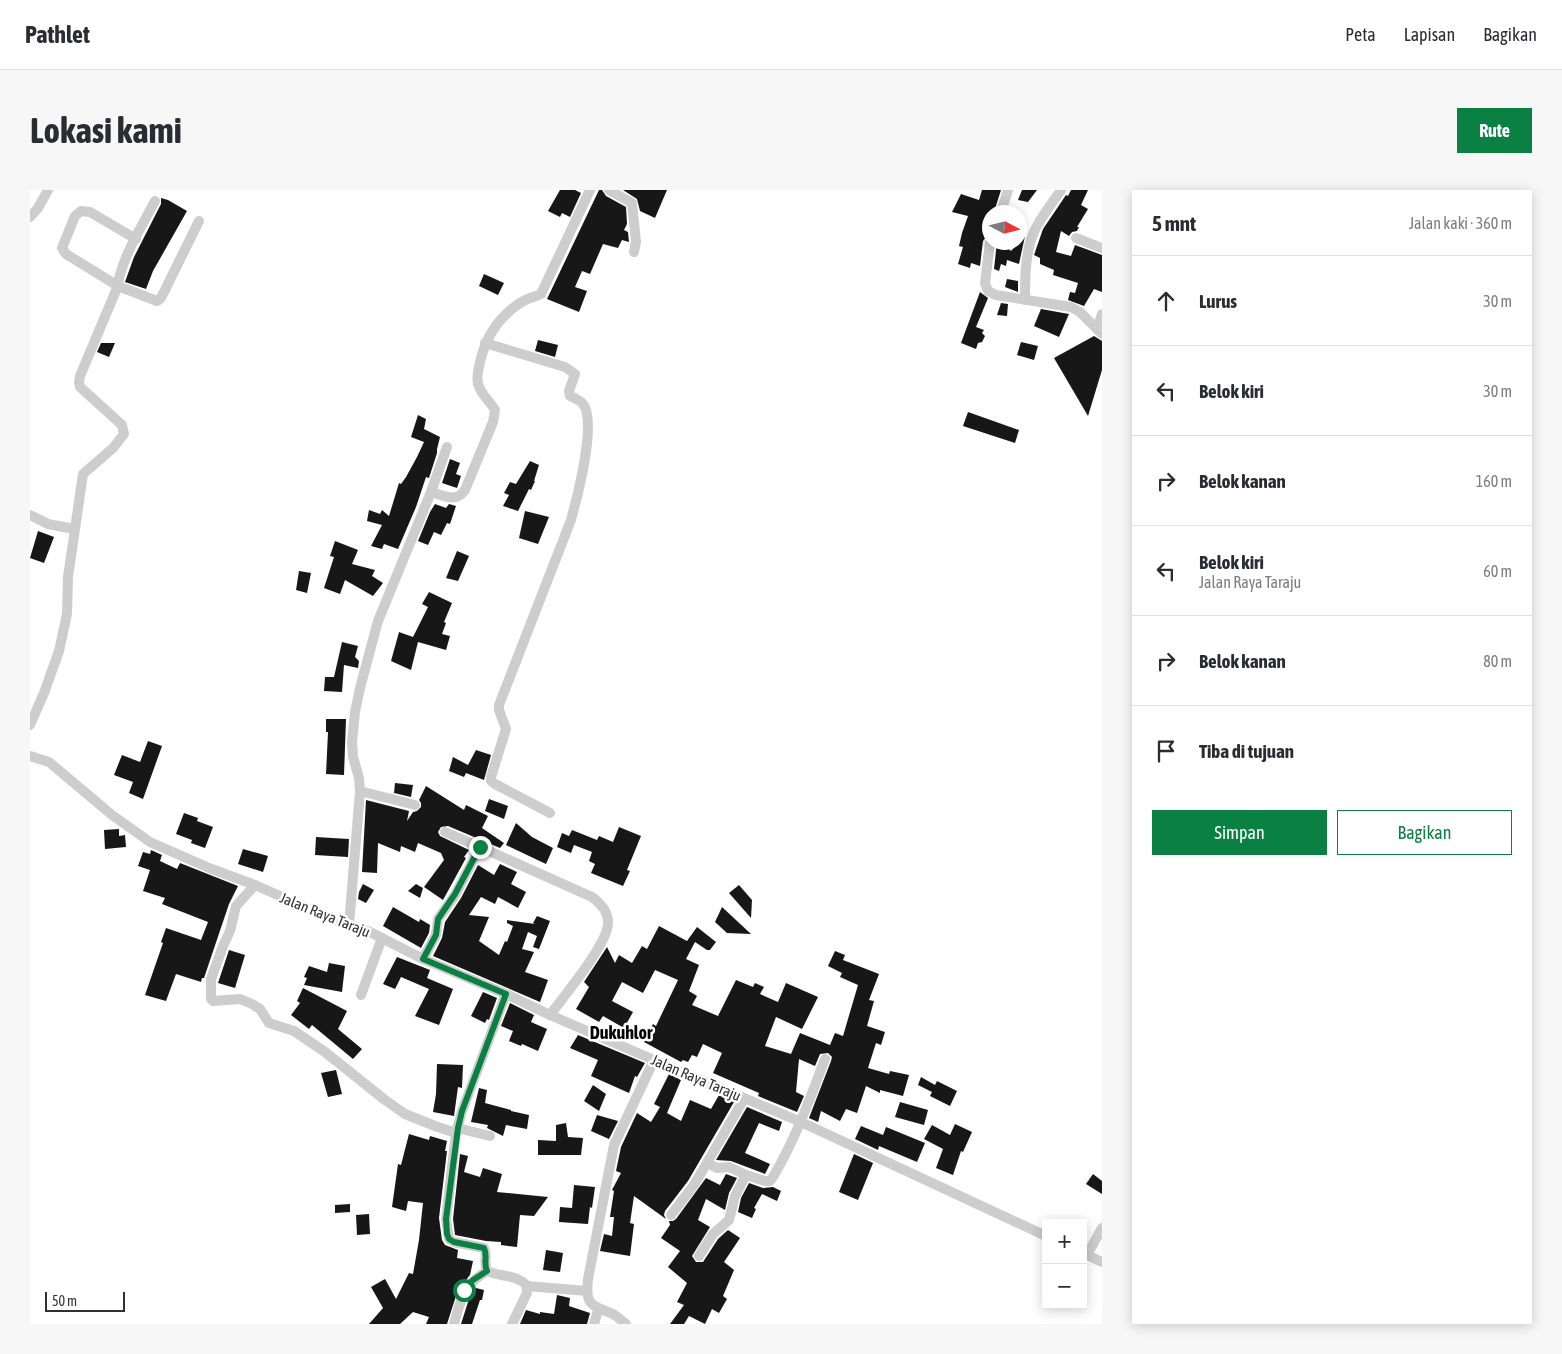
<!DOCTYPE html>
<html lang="id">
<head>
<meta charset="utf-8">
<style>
  body { margin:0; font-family:"Asap Condensed",sans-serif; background:#f7f7f7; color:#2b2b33 }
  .controls { position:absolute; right:15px; bottom:15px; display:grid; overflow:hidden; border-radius:0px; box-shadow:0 2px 12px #0003 }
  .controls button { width:45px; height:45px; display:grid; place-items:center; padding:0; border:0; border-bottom:1px solid #e1e1e2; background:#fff; color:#2b2b33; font:25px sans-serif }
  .compass { position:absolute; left:952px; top:15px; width:45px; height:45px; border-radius:50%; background:#fff; box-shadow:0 2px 12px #0003; rotate:97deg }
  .scale { position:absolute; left:15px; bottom:12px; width:80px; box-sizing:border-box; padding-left:5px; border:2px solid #303030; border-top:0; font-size:14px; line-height:18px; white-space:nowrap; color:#303030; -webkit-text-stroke:4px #fff; paint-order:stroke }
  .stop { position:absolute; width:15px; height:15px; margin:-11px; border:4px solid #0b8043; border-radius:50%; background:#fff }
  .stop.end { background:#0b8043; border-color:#fff; box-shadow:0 1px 5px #0008 }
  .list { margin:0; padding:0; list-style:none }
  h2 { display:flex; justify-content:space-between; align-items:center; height:65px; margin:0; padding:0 20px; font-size:21px }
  h2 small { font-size:16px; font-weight:400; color:#7c7c81 }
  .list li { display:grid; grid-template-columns:32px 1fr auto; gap:15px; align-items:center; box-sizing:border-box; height:90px; padding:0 20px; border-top:1px solid #e1e1e2 }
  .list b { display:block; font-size:19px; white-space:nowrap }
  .list p { margin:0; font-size:16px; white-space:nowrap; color:#7c7c81 }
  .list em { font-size:16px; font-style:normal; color:#7c7c81 }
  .actions { display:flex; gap:10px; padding:15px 20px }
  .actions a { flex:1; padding:11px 0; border:1px solid #0b8043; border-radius:0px; text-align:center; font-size:18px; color:#0b8043 }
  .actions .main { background:#0b8043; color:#fff }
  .icon { flex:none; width:28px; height:28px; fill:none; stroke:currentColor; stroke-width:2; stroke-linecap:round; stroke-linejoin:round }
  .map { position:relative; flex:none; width:1072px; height:1134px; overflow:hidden; border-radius:0px }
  header { display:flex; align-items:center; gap:30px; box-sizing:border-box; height:70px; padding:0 25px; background:#fff; border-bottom:1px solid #e1e1e2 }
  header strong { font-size:24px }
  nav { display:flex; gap:28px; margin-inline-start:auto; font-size:18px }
  .intro { display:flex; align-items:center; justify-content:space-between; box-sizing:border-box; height:120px; padding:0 30px }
  h1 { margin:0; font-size:35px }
  .button { padding:12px 22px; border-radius:0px; background:#0b8043; color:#fff; font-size:18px; font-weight:700 }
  main { display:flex; gap:30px; padding:0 30px }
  aside { flex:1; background:#fff; border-radius:0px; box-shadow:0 2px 12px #0003 }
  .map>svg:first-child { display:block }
</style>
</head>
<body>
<header>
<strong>Pathlet</strong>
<nav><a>Peta</a><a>Lapisan</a><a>Bagikan</a></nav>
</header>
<div class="intro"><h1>Lokasi kami</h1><a class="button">Rute</a></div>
<main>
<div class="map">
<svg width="1072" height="1134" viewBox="0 0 1072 1134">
  <rect width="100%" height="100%" fill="#fff"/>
  <g fill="#171717">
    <path d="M530,0H545L551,3L540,27L532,23L530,27L518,21Z"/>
    <path d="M569,0H572L576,6L596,17L597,34L594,40L598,42L599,52L592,50L588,58L573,54L560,84L552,81L545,97L557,101L549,122L517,109Z"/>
    <path d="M593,0H637L625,28L610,21L607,9Z"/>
    <path d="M952,0H971L964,22H960V42L953,51L950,76L941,73L940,78L928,74L933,57L929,56L932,43L938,26L922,22L931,4L949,10Z"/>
    <path d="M992,0H1007L998,12L988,10Z"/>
    <path d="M1041,0H1058L1051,15L1058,19L1047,37H1049L1047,41L1042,42L1039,46L1031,41L1026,62L1041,66L1045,55L1072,65V102L1064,99L1054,116L1038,110L1040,102L1045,103L1048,93L1023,85L1024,80L1010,74V68L1004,65L1013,39L1036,5L1038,6Z"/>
    <path d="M131,8L138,10L157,21L123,81L116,99L95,92L104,67L131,14Z"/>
    <path d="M995,46L989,74L977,70L976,76L971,74L969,81L964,79L967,52H983L979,59L981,61Z"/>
    <path d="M454,84L474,93L468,105L449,96Z"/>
    <path d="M977,89L988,91V102L975,97Z"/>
    <path d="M950,102L958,108L946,137L954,140L952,143L955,146L952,152L948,153L946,159L931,153Z"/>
    <path d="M971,113L978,114L977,126L967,125Z"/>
    <path d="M1011,119L1039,124L1029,147L1004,136Z"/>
    <path d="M1064,146L1072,151V180L1058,226L1024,168Z"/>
    <path d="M508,150L528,155L525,167L505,161Z"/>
    <path d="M991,152L1008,156L1004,170L987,165Z"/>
    <path d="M71,153H85L79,167L67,162Z"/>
    <path d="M938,222L989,240L985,253L933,236Z"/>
    <path d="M388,225L396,229L394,239L410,247L407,259V263L399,288L396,287L386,317L368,359L354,354L352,359L341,356L352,335L337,331L339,320L350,324L352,320L359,326L369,293L371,294L376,287L387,267L394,252L381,247Z"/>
    <path d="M420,269L430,273L426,284L431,286L427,298L412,293Z"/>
    <path d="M500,271L509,275L504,291H505L501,300L499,299L488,321L473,316L479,305L474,303L480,292L486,294Z"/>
    <path d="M405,314L416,318L419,314L426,316L420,334L417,333L411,345L404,342L398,355L388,351L400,322Z"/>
    <path d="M495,321L519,327L508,354L489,348Z"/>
    <path d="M8,341L24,347L14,373L0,368Z"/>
    <path d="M305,351L328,360L322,374L345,380L342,386L353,393L343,406L315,390L310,404L294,398L304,367L300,366Z"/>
    <path d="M427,361L439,366L428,391L416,388Z"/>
    <path d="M269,381L281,383L277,403L266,400Z"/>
    <path d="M399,402L422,413L414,432L416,433L412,444L420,446L416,460L388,452L381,480L361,471L369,442L383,447L398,417L392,414Z"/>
    <path d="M312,452L328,456L325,467L329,471L328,478L314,475L312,502L294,501L295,487H304Z"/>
    <path d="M296,529H316L314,585L296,584L298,542H296Z"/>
    <path d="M118,551L132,556L113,609L99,603L103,592L84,585L92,565L110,572Z"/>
    <path d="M446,560L461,565L454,590L436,583L434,587L419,581L423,567L438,575Z"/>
    <path d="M365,593L383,595L381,607L364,603Z"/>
    <path d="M396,596L434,620L436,615L458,626L452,638L474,653L470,658L418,636L411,637L408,642L410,646L439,660L434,667L436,668L413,710L394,697L414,670L411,663L388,653L385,662L371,656L370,662L348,653L347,683L332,682L336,610L379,621L377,631L383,622L387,621L391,617V613L389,610Z"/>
    <path d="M459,609L478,616L474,629L455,621Z"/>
    <path d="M154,623L168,628L167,631L183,637L175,658L161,653L162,650L146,644Z"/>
    <path d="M486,633L502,647L523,658L516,674L476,655Z"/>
    <path d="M589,637L611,646L597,680L600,681L593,696L561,683L565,674L559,671L562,662L544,655L541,663L527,657L532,643L539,646L542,640L567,650L569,646L583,652Z"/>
    <path d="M89,639V646L95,645L96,657L75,659L74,640Z"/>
    <path d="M286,647L319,649L318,667L285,665Z"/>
    <path d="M213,659L238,666L233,682L208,674Z"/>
    <path d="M121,660L132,665L130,671L147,679L150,673L208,696L199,714L174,788H172L171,792L146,784L136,811L115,805L133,753L131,752L136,738L171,750L178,732L132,714L135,708L113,701L120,680L108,676L113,662L120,664Z"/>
    <path d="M470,674L487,682L481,694L496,702L488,718L468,707L465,714L451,707L439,725L459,727L449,751L469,765L475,751L477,752L483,736L477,733V730L505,734L503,733L507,726L520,731L509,759L503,757L507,746L498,742L492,759L504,762L495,782L518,790L510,812L403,766L412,748L415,732L431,708L448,675L464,685Z"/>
    <path d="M333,694L344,700L336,713L328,709L329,702Z"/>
    <path d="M386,694L393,698L390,708L378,701Z"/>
    <path d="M709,695L722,710L721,728L699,703Z"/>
    <path d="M363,717L389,732L390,729L400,735L399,743L391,758L353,736Z"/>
    <path d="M692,717L721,744L697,743L685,732Z"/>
    <path d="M629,736L657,751L667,737L686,752L680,760H677L665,752L656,769L669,775L659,801L667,806L662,815L688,826L706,790L723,797L725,793L734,797L730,804L748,812L756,793L788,807L772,839L746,827L735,856L761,864L770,843L800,855L805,843L813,846L828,795L810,787L812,783L798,776L805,761L815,765L813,770L849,784L839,810L844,811L837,836L855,842L851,855L846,853L838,878L859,884L860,881L879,885L873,906L850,900V903L836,896L827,923L816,919L810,931L791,921L788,932L779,928L801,871L802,867L798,863L790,864L785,876L769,869L766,902L774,906L767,922L728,906L729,903L683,883L692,863L673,854L667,867L662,865L658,872L653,870L651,872L614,852L623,834L626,836L648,790L625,780L613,803L592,792L582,811L603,822L594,838L573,826L569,832L546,819L559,797L554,792L577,757L585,773L589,765L602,773L612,756L617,759Z"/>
    <path d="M199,760L215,765L205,798L188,793Z"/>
    <path d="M367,767L400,780L397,788L423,799L409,835L385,826L399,799L371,787L365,799L353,794Z"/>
    <path d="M299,773L315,776L312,802L274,795L277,788L274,787L279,776L297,782Z"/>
    <path d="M273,798L317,821L308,839L332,859L323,869L282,835L279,839L261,825L270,813L267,811Z"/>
    <path d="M453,802L467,808L459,830L457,829L455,833L441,826Z"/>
    <path d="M480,813L504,825L501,832L517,839L508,861L492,854L491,856L479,851L483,841L471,836Z"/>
    <path d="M548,845L615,873L607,887L605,886L599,903L561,886L568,870L540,858Z"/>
    <path d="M407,874L433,875L432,898L428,897L424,926L403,922L406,904Z"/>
    <path d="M306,880L312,904L298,907L291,883Z"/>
    <path d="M639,884L651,890L637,923L651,931L660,910L681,919L689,905L704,912L658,991L635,1021L634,1025L636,1029L604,1006L600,1033L604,1034L600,1066L570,1061L574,1044L582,1046L584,1027H580L584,1001L582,1000L591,983L586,981L591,957L607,923L621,932L630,917L624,914Z"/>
    <path d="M891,887L905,895L907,891L927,901L920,916L900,906L902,902L888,895Z"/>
    <path d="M563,895L576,904L569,921L554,911Z"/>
    <path d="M449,898L457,900L455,913L481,920V921L499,925L497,939L476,935L473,946L457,938L458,935L441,932Z"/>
    <path d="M870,912L898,920L894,935L865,927Z"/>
    <path d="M717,917L752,932L749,941L729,933L715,963L740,974L735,984L701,971L686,970Z"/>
    <path d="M567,925L588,931L579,949L561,941Z"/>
    <path d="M536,933L538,947L553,948L551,965H508V950L526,951V935Z"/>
    <path d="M925,934L942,942L933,962L931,961L923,985L906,978L913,959L894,949L902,935L920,945Z"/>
    <path d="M831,936L853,945L856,937L895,953L887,972L849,956L848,960L825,949Z"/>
    <path d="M379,944L399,950L400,946L417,951L415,961H417L409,1028L412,1050L415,1055L428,1060L427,1068L443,1071L440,1085L428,1100L417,1134H396L399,1127L383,1122L370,1134H339L353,1118L341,1097L355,1089L366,1109L379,1083L383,1084L389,1050L393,1013L378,1011L376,1021L362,1017L368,974L371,975Z"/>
    <path d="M430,964L438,966L434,982L450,987L453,978L472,984L467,1002L518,1007L504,1026L490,1025L487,1057L471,1055V1052L456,1051L425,1045L423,1029Z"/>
    <path d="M824,964L843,973L828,1010L809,1002Z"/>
    <path d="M696,984L707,988L699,1003L695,1020L676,1009L668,1030L680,1037L662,1066L666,1072H673L688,1049L698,1040L710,1048L694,1072L704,1080L693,1106L697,1109L689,1123L682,1119L675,1134L659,1126L654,1134H640L654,1115L647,1112L657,1093L638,1077L650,1061L631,1048L640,1035L639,1031H643L646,1029L676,988L690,995Z"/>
    <path d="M1063,984L1072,991V1004L1056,994Z"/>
    <path d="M719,993L733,998L743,997L751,1001L747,1011L732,1004L724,1018L726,1019L722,1028L708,1022L711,1008Z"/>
    <path d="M544,995L565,997L562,1018L560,1017L558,1034L529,1032L530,1017L542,1018Z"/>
    <path d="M320,1014V1022L305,1023V1015Z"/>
    <path d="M339,1024L340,1044L327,1045L326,1025Z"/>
    <path d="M516,1060L533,1063L530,1082L513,1080Z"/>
    <path d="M446,1098L454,1100L452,1110H450L442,1134H431L438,1112Z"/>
    <path d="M527,1105L540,1108L539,1116L560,1123L557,1134H490L496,1120L510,1124V1122L524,1124Z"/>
  </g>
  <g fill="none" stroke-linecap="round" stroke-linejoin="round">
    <g stroke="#cdcdcd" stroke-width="10">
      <path d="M579,0L602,13L606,52L604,62"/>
      <path d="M971,22L978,0"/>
      <path d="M0,27L8,18L18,0"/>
      <path d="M1046,48L1072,58"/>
      <path d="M106,49L60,22L51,21L45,26L32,58L36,64L88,96L127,111L131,108L169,31"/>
      <path d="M960,52L955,93L958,101L966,105L1041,117L1050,122L1072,144"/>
      <path d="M995,110C995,86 995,57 1007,36C1014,23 1023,12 1031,0"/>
      <path d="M1067,139L1072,124"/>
      <path d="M455,153L535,177L545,184L539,201L540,206C544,208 550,210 553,214C567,232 547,308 541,330L469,515V520L476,539L461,587V591L465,594L520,623"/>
      <path d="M401,302L417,257"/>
      <path d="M0,325L18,334L44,339"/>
      <path d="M0,535L14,503L29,461L37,424L38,387L53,284L83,258L94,244L92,235L50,197L49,192L50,186L87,98C92,67 111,38 125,11"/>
      <path d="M0,566L19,572L82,625L120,652L179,678L225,695L295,726L340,742L393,769L476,804L520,825L624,870L771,932L1016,1046"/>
      <path d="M330,601L385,615"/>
      <path d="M450,657L562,707C571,714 578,721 578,733C578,754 534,806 520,825"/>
      <path d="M225,695L206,716L200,741L193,756L181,789V809L183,811L210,809L222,814L230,819L239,833L264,841L295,862L355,910L375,924L405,936L426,943"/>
      <path d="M319,735L330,601L329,588L323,567L322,552L325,522L330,498L348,431L401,302C415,306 426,313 435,300L463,232L465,220C460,211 451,205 448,194C446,186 449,176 451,168C457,145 470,126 490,113C496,109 504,107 511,104L560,0"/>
      <path d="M393,769L406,745L408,729L425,705L450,657L415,642"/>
      <path d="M476,804L432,921L426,943L416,1029L419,1049L424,1052L454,1058C458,1065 453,1073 457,1081C470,1087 487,1084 497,1096V1103L482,1134"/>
      <path d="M331,805L352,748"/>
      <path d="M427,938L460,946"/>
      <path d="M677,973L687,978L699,977L716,985"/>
      <path d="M641,1025L664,995L714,909"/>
      <path d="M1053,1063L1072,1072"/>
      <path d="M1057,1065L1072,1038"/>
      <path d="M669,1066L683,1044L699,1030L705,1006L716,985L735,991H740L743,987C765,950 780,909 795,869"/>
      <path d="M497,1096L557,1101"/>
      <path d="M424,1134C431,1109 433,1095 457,1081"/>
      <path d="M564,1134L568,1120"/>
      <path d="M596,1134C592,1131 588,1127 583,1124C561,1115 555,1116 558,1089L584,955L624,870"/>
    </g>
  </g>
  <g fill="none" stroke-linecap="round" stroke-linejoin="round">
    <path stroke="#0b8043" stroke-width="6" d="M434,1100L443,1090L457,1081C453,1073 458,1066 454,1058L424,1052L419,1049L417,1044L416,1029L428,938L432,921L476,804L393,769L406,745L408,729L425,704L450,657"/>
  </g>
  <g text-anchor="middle" stroke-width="5" stroke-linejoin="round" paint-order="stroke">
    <g font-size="15" fill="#303030" stroke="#fff">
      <text transform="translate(295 725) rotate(22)" y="5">Jalan Raya Taraju</text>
      <text transform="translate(666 888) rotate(23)" y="5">Jalan Raya Taraju</text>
    </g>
    <g font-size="18" font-weight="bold" fill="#000" stroke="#fff">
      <text x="591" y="849">Dukuhlor</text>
    </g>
  </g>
</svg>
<div class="controls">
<button>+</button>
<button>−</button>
</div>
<svg class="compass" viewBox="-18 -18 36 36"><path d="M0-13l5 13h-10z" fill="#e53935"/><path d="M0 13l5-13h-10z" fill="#7c7c81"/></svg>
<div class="scale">50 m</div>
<div class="stop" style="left:434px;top:1100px"></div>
<div class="stop end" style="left:450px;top:657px"></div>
</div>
<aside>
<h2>5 mnt<small>Jalan kaki · 360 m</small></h2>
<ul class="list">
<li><svg class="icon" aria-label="ahead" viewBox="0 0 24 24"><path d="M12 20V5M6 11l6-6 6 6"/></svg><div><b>Lurus</b></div><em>30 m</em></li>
<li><svg class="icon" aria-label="left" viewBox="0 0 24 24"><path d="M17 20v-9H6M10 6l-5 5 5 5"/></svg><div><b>Belok kiri</b></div><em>30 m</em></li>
<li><svg class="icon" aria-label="right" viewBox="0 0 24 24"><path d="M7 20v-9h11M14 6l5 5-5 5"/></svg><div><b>Belok kanan</b></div><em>160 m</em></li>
<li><svg class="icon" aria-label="left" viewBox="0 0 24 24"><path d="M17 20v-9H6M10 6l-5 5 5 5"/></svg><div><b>Belok kiri</b><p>Jalan Raya Taraju</p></div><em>60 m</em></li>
<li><svg class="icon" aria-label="right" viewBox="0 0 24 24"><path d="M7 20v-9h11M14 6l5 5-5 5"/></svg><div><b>Belok kanan</b></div><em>80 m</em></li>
<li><svg class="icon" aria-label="arrive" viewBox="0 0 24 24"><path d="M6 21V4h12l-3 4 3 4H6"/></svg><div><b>Tiba di tujuan</b></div></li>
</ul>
<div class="actions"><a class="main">Simpan</a><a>Bagikan</a></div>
</aside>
</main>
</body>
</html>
